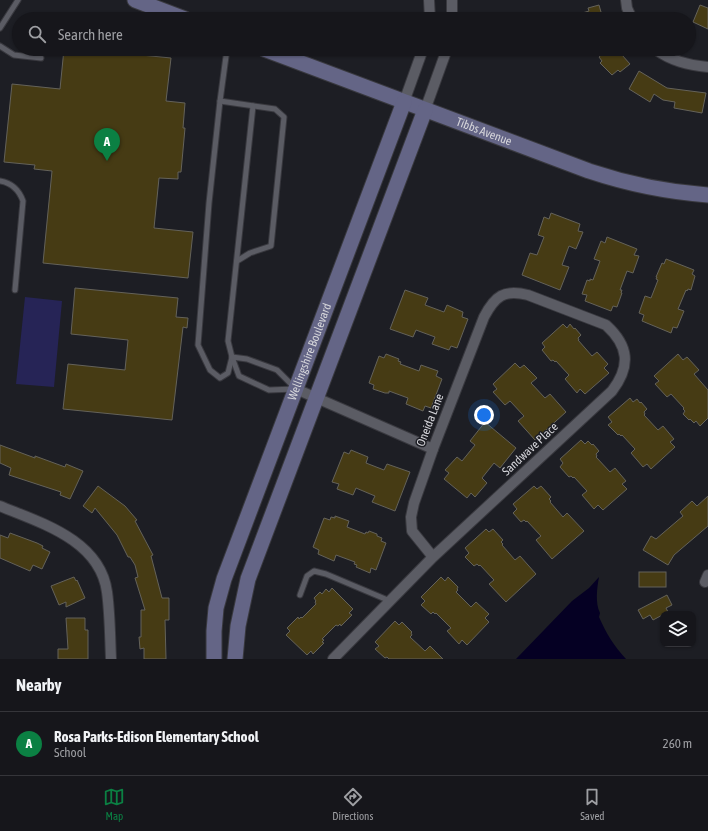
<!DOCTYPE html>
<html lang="en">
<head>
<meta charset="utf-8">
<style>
  body { margin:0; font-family:"Asap Condensed",sans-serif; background:#1f1f24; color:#f1f3f6 }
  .controls { position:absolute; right:12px; bottom:12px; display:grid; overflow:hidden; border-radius:8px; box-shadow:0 1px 3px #0004 }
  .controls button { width:36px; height:36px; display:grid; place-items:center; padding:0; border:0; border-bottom:1px solid #35353a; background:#16161b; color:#f1f3f6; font:20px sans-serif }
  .you { position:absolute; left:484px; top:415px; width:14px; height:14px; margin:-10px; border:3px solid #fff; border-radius:50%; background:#1a73e8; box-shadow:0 0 0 6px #1a73e833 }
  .badge { display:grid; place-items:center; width:26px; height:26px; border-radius:50%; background:#0b8043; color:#fff; font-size:13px; font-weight:700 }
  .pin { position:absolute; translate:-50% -33px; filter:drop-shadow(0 1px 2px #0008) }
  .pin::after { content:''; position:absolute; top:21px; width:14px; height:12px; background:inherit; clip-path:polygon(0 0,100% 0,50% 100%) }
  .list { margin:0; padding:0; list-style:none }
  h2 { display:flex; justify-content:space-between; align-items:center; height:52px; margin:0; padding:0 16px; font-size:17px }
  h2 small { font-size:13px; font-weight:400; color:#9e9fa3 }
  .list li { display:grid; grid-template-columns:26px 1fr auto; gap:12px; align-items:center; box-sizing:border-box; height:64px; padding:0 16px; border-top:1px solid #35353a }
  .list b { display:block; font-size:15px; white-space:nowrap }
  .list p { margin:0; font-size:13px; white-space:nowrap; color:#9e9fa3 }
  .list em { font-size:13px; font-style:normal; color:#9e9fa3 }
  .icon { flex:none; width:22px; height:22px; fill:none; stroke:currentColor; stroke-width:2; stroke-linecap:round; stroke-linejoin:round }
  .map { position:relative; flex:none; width:708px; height:659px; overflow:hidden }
  .search { position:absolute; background:#16161b; box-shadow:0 1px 3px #0004; left:12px; right:12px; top:12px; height:44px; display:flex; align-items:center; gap:10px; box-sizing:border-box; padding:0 14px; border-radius:22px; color:#9e9fa3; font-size:15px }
  .sheet { height:116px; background:#16161b }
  nav { display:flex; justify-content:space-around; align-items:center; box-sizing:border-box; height:56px; border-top:1px solid #35353a; background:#16161b; font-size:11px; color:#9e9fa3 }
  nav a { display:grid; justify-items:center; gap:2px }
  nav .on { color:#0b8043 }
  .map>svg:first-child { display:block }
</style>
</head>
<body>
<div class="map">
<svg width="708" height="659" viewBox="0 0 708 659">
  <rect width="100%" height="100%" fill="#1d1e24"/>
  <path fill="#262456" d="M25,297L62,301L54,387L16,384Z"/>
  <path fill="#050023" d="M599,577C597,588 595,603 600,613L599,617C606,633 614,646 626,659H516L572,601L589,588Z"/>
  <g fill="#463b14" stroke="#64625a">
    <path d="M599,5L603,19H569V17L589,11L588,8Z"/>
    <path d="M700,5L708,8V29L693,22Z"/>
    <path d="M64,49H81L171,58L166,101L185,103L183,128H185L181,172H178V179L159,178L154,228L193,232L188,278L43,263L52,171L34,169L35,165L4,162L12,84L60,89Z"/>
    <path d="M608,49H629L622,55L630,64L620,72L618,70L612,75L600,63L602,61L599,57Z"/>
    <path d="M639,71L667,88L706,93L702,113L674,108L675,102L663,100L654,94L650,102L629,89Z"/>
    <path d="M551,213L580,224L578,231L583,232L576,249L569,246L562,265L569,267L560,290L522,275L530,253L537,255L544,237L538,235L544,217L549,219Z"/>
    <path d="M607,237L637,249L634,255L639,256L633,273L627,271L620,290H622L621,293H622L617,307L613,306L611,311L585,301L587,295L582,294L587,280L590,281V279L593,280L600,261L594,259L601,241L605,243Z"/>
    <path d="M666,259L694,270L692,274L695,276L691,290L688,289L687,291L686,290L678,309L684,311L677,328L673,327L671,333L642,321L644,315L639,313L645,296L651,298L658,280L656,279L657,277H656L662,263L664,264Z"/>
    <path d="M75,288L178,298L176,317L188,318L187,328L183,327L172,420L63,409L68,364L125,370L128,340L71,334Z"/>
    <path d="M405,290L428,298L425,305L444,312L447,305L463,312L462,317L468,319L457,348L451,346L449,350L432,344L435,337L416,330L413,337L390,329Z"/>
    <path d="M563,324L567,328L570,324L574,329L575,328L581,335L578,338L579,340H578L592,356L597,352L608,364L604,368L609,373L585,394L580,389L577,393L565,379L569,375L556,361L555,362L553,360L551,361L542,350L545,347L542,343Z"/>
    <path d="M386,354L399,359L398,361L401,362L400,364L419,371L421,365L438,371L436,376L442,379L431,408L425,406L423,411L406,404L408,398L389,391V393H385L373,389L374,385L369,383L379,356L384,358Z"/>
    <path d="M678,354L683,360L687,357L699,370L694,374L708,390V418L700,426L696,421L694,423L690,419L689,420L683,414L685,411L683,409L684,408L671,394L667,397L655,384L659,381L654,376Z"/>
    <path d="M515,363L520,368L524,365L537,378L531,383L545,398L550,394L566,412L535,440L518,421L524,416L510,401L505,405L493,392L497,389L493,384Z"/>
    <path d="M630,398L633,402L637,399L640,403L641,402L647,409L644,412L645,414L644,415L658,430L663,426L674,439L670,442L675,447L651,469L647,464L643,467L631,453L635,449L622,435L621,436L619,434L618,435L608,425L612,422L608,417Z"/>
    <path d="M485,422L516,448L500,468L494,463L482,478L487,483L475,497L471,493L467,498L444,479L449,473L445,470L457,457L462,461L475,445L470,441Z"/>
    <path d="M581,440L585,444L588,441L592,445L593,444L599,451L596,454L597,456L596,457L610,472L615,468L626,481L622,484L627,489L603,510L598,505L594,509L582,495L587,491L574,477L573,478L571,476L569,477L560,467L563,463L560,459Z"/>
    <path d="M0,445L35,458V456L65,467L66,464L83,471L70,499L60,495L61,492L9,475L11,468L0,463Z"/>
    <path d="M351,450L368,457L366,463L384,470L387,464L410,472L395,511L372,502L375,496L356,488L353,495L337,489L339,484L332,482L344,452L349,454Z"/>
    <path d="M98,486L125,506L137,520L135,521L153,555L151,556L162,598H169V620H165L166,659H144V648L140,649L139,637H141V610H145L135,578L138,577L135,565L130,557H128L117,535L95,508L92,513L83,506Z"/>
    <path d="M534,486L537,489L541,486L551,497L549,499L551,501L550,502L563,517L567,513L584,531L552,559L536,540L541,536L527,521L526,522L524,520L521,522L513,513L517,509L513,504Z"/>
    <path d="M708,496V526L674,555L668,565L643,550L651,536L656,539L683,516L680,512L692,501L697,506Z"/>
    <path d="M335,516L349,521L347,527L365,534L366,532L368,533L369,531L377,534V536L382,538L381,541L386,543L376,570L371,568L370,573L356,567L357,565L354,564L355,562L336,555L334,561L318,554L319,550L313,547L324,518L330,520L331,517L335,518Z"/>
    <path d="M486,529L489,532L493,529L503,540L501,542L503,544L502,545L515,560L520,556L536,574L506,602L489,584L494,580L480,565L479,566L477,564L474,566L465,557L469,553L465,548Z"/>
    <path d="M10,533L37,543L43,546L42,548L50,552L42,569L33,565L30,571L0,558V535L8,538Z"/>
    <rect x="639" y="572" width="27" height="15"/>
    <path d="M74,577L76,581L77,580L85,598L66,607V602L59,605L51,586Z"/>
    <path d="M441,577L445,581L448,577L458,587L457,589L458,590L456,592L471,607L476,602L489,614L485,618L489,622L467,645L462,640L459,644L447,631L451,628L436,613L435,614L433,612L431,614L421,605L425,601L421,597Z"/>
    <path d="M332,588L353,609L349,613L352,615L341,626L340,624L338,626L336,625L322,639L324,640L322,642L324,643L313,654L311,651L307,655L286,635L290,631L287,628L298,617L299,619L301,617L302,618L316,604L315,602L316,601L314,598L320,592L322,594L326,589L329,592Z"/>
    <path d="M667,595L672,605L666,608L668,612L653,620L650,615L643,619L638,610Z"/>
    <path d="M66,618H85V630H88V659H58V649H68Z"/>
    <path d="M395,621L399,625L402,622L412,632L411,633L412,635L410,637L425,651L430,646L443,659H389L387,657L385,658L375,649L379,646L375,642Z"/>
  </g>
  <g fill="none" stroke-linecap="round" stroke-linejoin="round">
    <g stroke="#39393f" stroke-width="7">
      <g id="lane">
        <path d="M0,28L18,0"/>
        <path d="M0,46L14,55L41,58"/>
        <path d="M227,49L220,101L209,203L198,345L210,370L220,378L228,373L232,357"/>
        <path d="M220,101L275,109L284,117L271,246L250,253L237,261"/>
        <path d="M253,106L228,341L232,357L239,376L269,390L295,389"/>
        <path d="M0,181C12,183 19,190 23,201L15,290"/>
        <path d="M232,357L247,359L277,370L295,388"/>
        <path d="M300,595L307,576L314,571L326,574L390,601"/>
      </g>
    </g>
    <g stroke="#39393f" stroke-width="12">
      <g id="street">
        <path d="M429,0L430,19"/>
        <path d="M626,0L627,8L632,19"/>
        <path d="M452,19V0"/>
        <path d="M655,49C671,61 688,65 708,67"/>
        <path d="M404,102L423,49"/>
        <path d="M425,110L447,49"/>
        <path d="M296,389L433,449"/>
        <path d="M0,506C41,523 100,540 107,592C110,614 110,637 111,659"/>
        <path d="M705,582L708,575"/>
        <path d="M333,659L433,557L612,391C631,366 629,346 606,325L528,295C504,289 495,296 484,317L433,449L414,503L411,517L412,531L433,557"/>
      </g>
    </g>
    <g stroke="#39393f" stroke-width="17">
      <g id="secondary">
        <path d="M135,0L185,19"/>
        <path id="s1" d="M264,49L589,171C628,184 667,192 708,195"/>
        <path id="s2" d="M214,659V631L216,608L224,579L404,102"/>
        <path d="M235,659L238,626L248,579L425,110"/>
      </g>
    </g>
    <use href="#lane" stroke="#5b5c64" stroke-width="5"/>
    <use href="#street" stroke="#5b5c64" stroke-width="10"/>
    <use href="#secondary" stroke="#646586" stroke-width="15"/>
  </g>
  <g text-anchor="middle" stroke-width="3" stroke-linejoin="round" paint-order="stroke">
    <g font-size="12" fill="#d5d5da" stroke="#1d1e24">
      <text dy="4" stroke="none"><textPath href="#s1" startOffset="235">Tibbs Avenue</textPath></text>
      <text dy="4" stroke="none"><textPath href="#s2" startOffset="324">Wellingshire Boulevard</textPath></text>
      <text transform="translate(430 420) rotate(-69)" y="4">Oneida Lane</text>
      <text transform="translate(530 449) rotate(-43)" y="4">Sandwave Place</text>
    </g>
  </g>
</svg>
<div class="controls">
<button><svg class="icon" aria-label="layers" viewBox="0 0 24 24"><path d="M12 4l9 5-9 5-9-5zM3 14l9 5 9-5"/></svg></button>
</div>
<div class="you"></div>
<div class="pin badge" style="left:107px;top:161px">A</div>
<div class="search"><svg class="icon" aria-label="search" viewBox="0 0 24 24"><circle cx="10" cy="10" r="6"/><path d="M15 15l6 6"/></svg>Search here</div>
</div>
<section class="sheet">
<h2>Nearby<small></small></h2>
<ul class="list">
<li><span class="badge">A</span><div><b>Rosa Parks-Edison Elementary School</b><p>School</p></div><em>260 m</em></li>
</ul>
</section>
<nav>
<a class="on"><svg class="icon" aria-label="map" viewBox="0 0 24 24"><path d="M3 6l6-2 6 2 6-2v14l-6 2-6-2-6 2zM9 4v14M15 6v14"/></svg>Map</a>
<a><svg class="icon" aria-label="directions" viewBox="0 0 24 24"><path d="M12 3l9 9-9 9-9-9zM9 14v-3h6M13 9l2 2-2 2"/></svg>Directions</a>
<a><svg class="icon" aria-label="saved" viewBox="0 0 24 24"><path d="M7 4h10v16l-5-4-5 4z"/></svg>Saved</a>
</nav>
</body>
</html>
